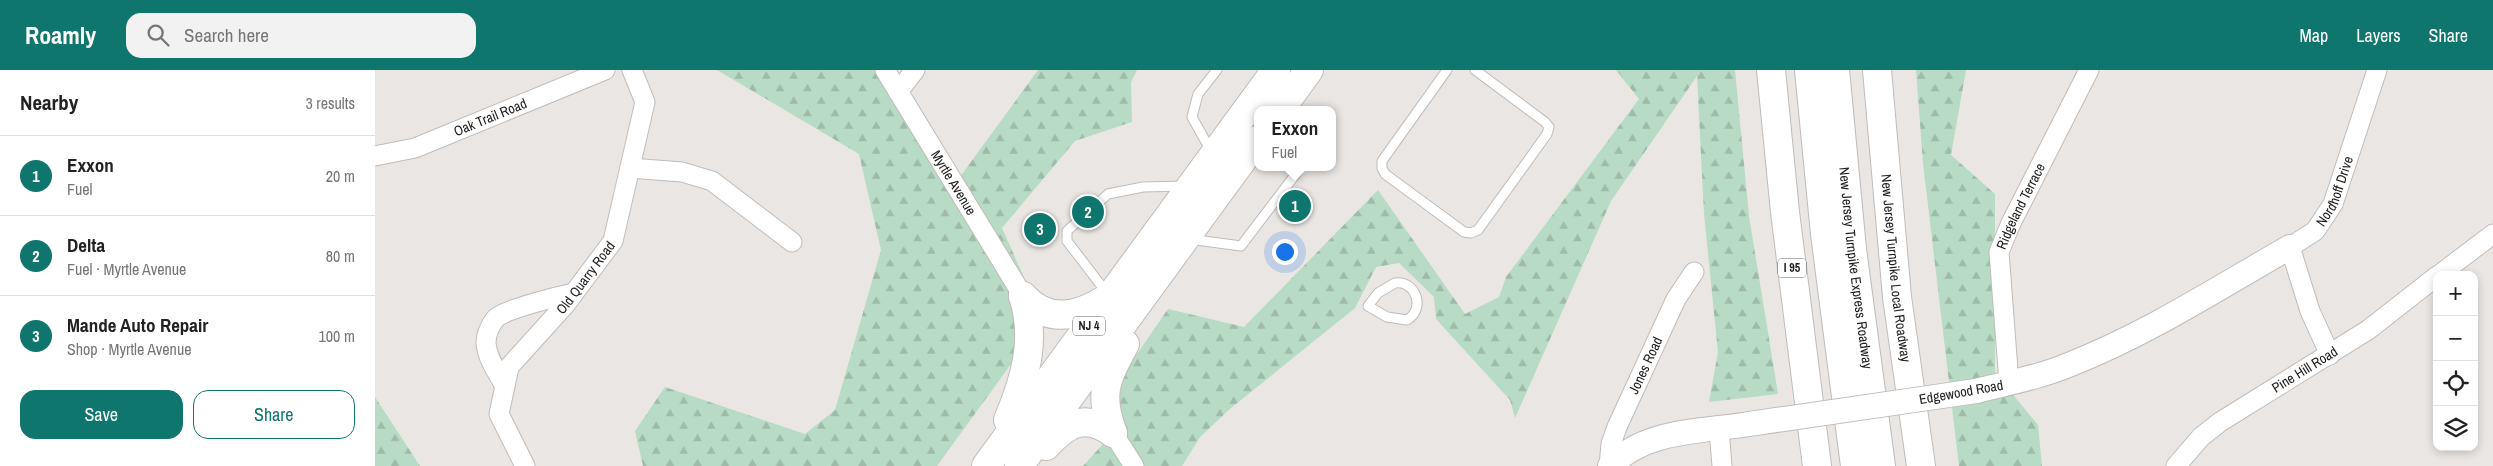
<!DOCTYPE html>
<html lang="en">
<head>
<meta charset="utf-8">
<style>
  body { margin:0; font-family:"Archivo Narrow",sans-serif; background:#f2f2f2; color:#222 }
  .controls { position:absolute; right:15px; bottom:15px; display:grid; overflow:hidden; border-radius:10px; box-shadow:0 2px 8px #0003 }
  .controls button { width:45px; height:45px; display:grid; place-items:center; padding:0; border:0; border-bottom:1px solid #e0e0e0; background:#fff; color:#222; font:25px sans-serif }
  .you { position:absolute; left:909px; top:181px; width:18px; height:18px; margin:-12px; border:4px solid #fff; border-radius:50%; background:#1a73e8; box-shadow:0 0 0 8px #1a73e833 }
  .badge { display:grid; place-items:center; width:32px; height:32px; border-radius:50%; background:#0f766e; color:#fff; font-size:16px; font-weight:700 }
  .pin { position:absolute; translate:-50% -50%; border:2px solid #fff; box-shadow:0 1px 5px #0006 }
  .popup { position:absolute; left:879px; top:36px; width:82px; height:65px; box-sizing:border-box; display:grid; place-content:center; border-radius:10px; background:#fff; filter:drop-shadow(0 1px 4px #0005); font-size:16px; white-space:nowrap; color:#767676 }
  .popup b { font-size:19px; color:#222 }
  .popup::after { content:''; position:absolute; left:50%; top:100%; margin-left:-10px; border:10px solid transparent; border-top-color:#fff }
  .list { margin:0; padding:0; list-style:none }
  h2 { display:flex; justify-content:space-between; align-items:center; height:65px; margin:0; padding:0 20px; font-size:21px }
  h2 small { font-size:16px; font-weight:400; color:#767676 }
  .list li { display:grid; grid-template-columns:32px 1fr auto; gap:15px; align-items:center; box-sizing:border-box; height:80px; padding:0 20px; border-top:1px solid #e0e0e0 }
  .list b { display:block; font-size:19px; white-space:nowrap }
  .list p { margin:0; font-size:16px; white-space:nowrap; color:#767676 }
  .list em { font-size:16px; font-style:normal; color:#767676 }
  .actions { display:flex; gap:10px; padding:15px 20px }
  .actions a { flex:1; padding:11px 0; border:1px solid #0f766e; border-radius:15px; text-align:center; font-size:18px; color:#0f766e }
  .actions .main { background:#0f766e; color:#fff }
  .icon { flex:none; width:28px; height:28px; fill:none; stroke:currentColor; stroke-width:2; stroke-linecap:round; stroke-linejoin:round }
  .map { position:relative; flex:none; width:2118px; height:396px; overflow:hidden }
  header { display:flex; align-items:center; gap:30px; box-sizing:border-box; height:70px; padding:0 25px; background:#0f766e; color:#fff }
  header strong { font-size:24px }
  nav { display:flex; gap:28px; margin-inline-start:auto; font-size:18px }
  .search { width:350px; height:45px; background:#f2f2f2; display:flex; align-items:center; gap:12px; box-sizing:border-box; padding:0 18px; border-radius:15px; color:#767676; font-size:19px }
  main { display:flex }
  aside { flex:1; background:#fff }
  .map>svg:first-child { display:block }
</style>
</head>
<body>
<header>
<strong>Roamly</strong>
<div class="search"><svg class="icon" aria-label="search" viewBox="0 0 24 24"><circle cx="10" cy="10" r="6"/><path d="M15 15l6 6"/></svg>Search here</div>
<nav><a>Map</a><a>Layers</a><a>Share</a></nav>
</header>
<main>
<aside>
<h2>Nearby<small>3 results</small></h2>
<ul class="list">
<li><span class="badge">1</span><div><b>Exxon</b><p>Fuel</p></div><em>20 m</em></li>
<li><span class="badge">2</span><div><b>Delta</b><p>Fuel · Myrtle Avenue</p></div><em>80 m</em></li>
<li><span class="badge">3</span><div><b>Mande Auto Repair</b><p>Shop · Myrtle Avenue</p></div><em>100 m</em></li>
</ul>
<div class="actions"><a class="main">Save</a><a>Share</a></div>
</aside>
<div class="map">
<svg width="2118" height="396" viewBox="0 0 2118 396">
  <defs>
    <pattern id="forest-firs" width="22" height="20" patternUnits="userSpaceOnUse" patternTransform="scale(1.25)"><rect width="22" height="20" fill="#b7dbc4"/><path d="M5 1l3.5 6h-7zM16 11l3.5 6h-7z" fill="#9dbba8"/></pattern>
  </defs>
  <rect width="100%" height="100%" fill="#eae6e3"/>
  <g fill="url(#forest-firs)">
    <path d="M342,0H511L582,111L663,0H762L756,12L757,52L700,71L627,158L668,250L562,396H268L260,361L290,317L430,364L460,340L506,180L484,84Z"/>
    <path d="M1241,0H1360L1374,146L1403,324L1334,332L1343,282L1329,144L1322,6L1236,131L1140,348L1135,330L1061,249L1059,227L1024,193L1001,197L980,238L856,338L825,367L807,396H708L738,363L743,318L751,300L793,239L869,257L1003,120L1090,244L1124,227L1131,207L1264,29Z"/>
    <path d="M1541,0H1591L1576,85L1620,124V303L1663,355L1667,396H1584L1548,93Z"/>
    <path d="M0,327L45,396H0Z"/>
  </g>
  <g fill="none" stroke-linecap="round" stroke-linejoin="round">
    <g stroke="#c0bcb9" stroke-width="11">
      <g id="service">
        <path d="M1072,0L1007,91V98L1010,104L1089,162L1096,163L1103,160L1172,64L1174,57L1170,52L1100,0"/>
        <path d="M836,81L817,47L823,24L842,0"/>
        <path d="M814,169L866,176L926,97"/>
        <path d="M1020,213C1041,210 1051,239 1032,250L1012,247L993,236L1003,223Z"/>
        <path d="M732,223L692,171V161L733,124L768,117L811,116"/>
      </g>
    </g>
    <g stroke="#c0bcb9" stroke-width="21">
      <g id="minor">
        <path id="s1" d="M510,0L648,226"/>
        <path d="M523,22L540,0"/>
        <path id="s2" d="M0,86L40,78L230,0"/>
        <path d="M255,98L307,102L337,111L417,172"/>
        <path d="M2064,205L2118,164"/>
        <path id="s3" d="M1955,285L1935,241L1915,177L1940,161L1958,134L2002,0"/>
        <path id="s4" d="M1634,313L1624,182L1636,153L1714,0"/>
        <path d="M130,316C123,304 112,288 111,273C111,265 115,255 121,248C131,239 184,226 199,223"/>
        <path d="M1344,359L1347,396"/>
        <path d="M738,363L759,396"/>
        <path id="s5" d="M150,396L124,344L134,297L190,235L238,171L270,32L257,0"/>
        <path id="s6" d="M1234,396L1236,374L1242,357L1301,229L1319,202"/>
        <path id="s7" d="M1801,396L1826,367L1845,352L1993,260L2062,206"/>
      </g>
    </g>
    <g stroke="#c0bcb9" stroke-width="26">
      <g id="tertiary">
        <path d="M1601,321C1633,313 1665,307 1696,294C1774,263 1843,218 1915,177"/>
        <path d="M1235,396C1271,359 1326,362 1374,354"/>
      </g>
    </g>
    <g stroke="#c0bcb9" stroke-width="30">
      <g id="trunk">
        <path d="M905,40L934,0"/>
        <path d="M648,226C674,255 705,246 734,227"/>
        <path d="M633,350C650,310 662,269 648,226"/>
        <path d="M738,363C723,324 731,309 750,274"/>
        <path d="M671,376C692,353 710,343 738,363"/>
        <path d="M611,396L901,0"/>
        <path d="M644,396L882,70"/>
      </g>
    </g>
    <g stroke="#c0bcb9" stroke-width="30">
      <g id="motorway">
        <path d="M1396,0L1410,142L1442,396"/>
        <path d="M1434,0L1450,164L1480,396"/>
        <path id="s8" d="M1460,0L1477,179L1506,396"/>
        <path id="s9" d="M1502,0L1522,227L1546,396"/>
      </g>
    </g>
    <use href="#service" stroke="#fff" stroke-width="9"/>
    <use href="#minor" stroke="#fff" stroke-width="19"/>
    <use href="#tertiary" stroke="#fff" stroke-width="24"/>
    <use href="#trunk" stroke="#fff" stroke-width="28"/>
    <use href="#motorway" stroke="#fff" stroke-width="28"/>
    <g stroke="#c0bcb9" stroke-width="26" stroke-linecap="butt">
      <path id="tertiary-bridge" d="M1374,354L1601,321"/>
    </g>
    <use href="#tertiary-bridge" stroke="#fff" stroke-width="24"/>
  </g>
  <g text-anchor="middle" stroke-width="4" stroke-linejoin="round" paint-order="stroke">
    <g fill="#fff" stroke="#61605f" stroke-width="1">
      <rect x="1403" y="188.5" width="28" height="19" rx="4"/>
      <rect x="698" y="246.5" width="32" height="19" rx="4"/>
    </g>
    <g font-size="12" font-weight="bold" fill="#1d1c1a">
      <text x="1417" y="202">I 95</text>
      <text x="714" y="260">NJ 4</text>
    </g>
    <g font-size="14" fill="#1d1c1a" stroke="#fff">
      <text dy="5" stroke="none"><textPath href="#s2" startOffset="122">Oak Trail Road</textPath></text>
      <text dy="5" stroke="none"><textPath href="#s1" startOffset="132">Myrtle Avenue</textPath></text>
      <text dy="5" stroke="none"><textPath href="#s3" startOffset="190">Nordhoff Drive</textPath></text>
      <text dy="5" stroke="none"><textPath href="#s4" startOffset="182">Ridgeland Terrace</textPath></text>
      <text dy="5" stroke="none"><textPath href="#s8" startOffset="199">New Jersey Turnpike Express Roadway</textPath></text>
      <text dy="5" stroke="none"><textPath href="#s9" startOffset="199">New Jersey Turnpike Local Roadway</textPath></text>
      <text dy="5" stroke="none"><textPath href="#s5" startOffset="224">Old Quarry Road</textPath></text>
      <text dy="5" stroke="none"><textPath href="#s6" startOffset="108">Jones Road</textPath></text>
      <text dy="5" stroke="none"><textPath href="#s7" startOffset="162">Pine Hill Road</textPath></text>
      <text transform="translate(1586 322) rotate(-10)" y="5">Edgewood Road</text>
    </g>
  </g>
</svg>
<div class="controls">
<button>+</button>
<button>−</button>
<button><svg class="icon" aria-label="locate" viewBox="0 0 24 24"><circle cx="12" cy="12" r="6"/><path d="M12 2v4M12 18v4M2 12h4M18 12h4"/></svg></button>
<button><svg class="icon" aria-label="layers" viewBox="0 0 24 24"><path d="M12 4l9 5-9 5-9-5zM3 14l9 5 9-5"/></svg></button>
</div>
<div class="you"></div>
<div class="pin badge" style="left:920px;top:136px">1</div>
<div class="popup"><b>Exxon</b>Fuel</div>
<div class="pin badge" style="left:713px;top:142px">2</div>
<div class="pin badge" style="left:665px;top:159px">3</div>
</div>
</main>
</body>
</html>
